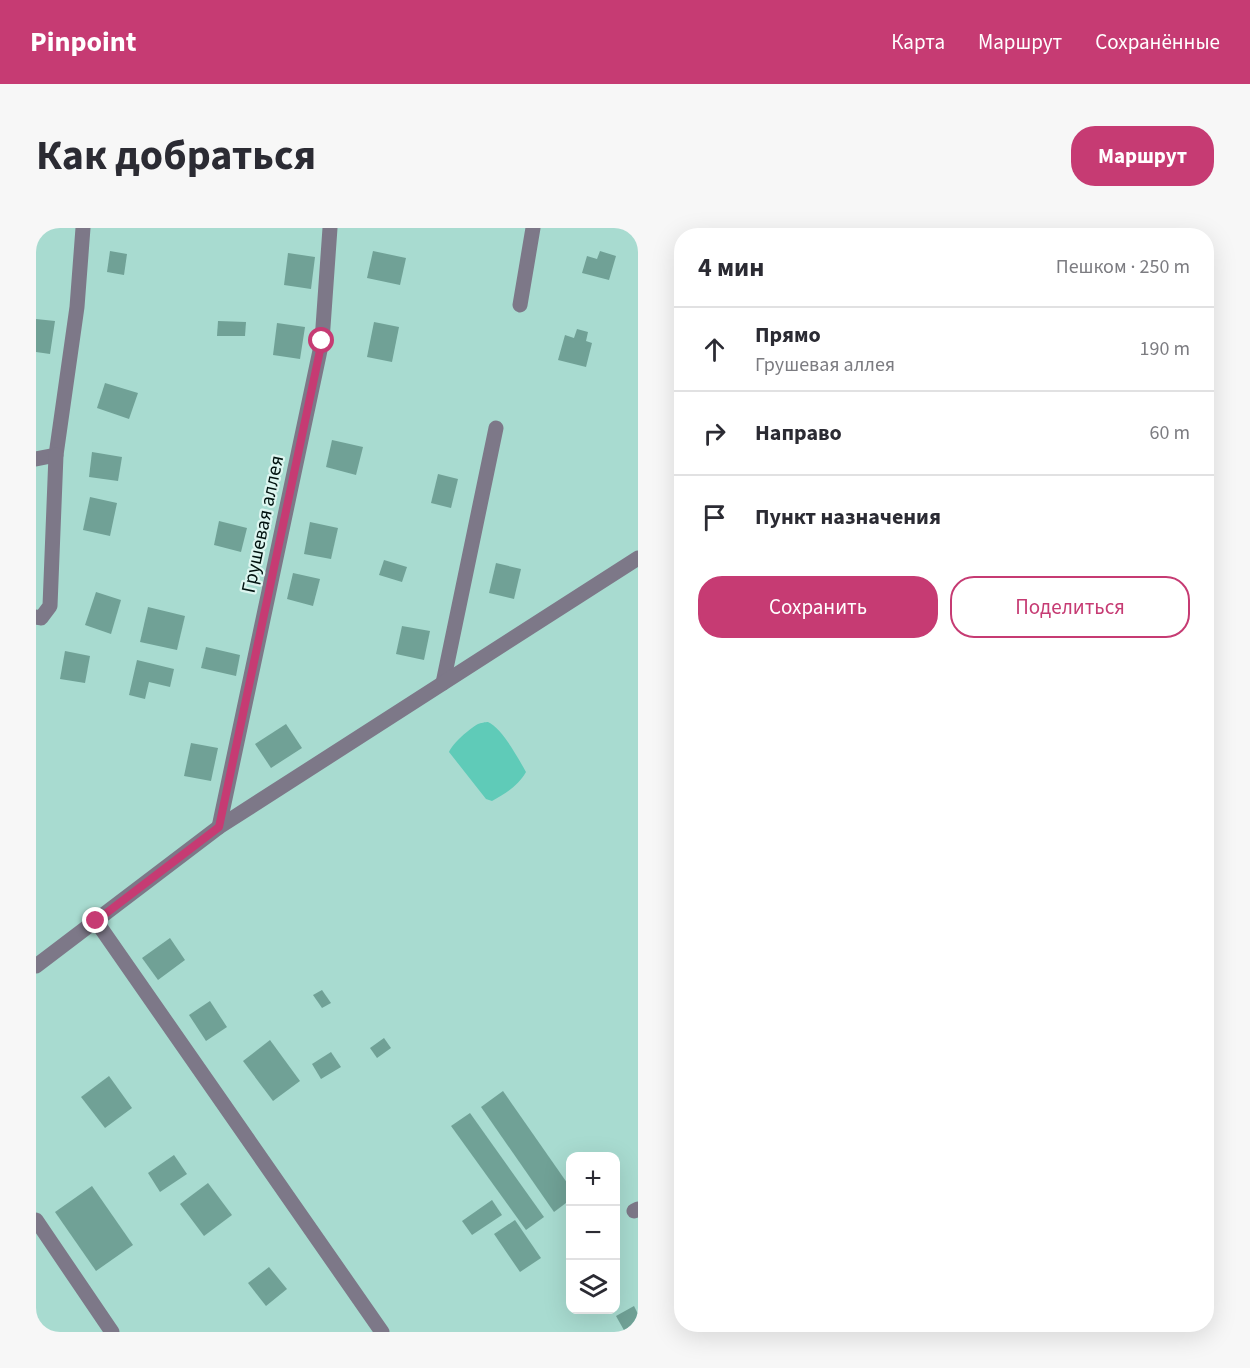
<!DOCTYPE html>
<html lang="ru">
<head>
<meta charset="utf-8">
<style>
  body { margin:0; font-family:"Source Sans 3",sans-serif; background:#f7f7f7; color:#2b2b33 }
  .controls { position:absolute; right:18px; bottom:18px; display:grid; overflow:hidden; border-radius:12px; box-shadow:0 6px 24px #0002 }
  .controls button { width:54px; height:54px; display:grid; place-items:center; padding:0; border:0; border-bottom:2px solid #e1e1e2; background:#fff; color:#2b2b33; font:30px sans-serif }
  .stop { position:absolute; width:18px; height:18px; margin:-14px; border:4px solid #c63b73; border-radius:50%; background:#fff }
  .stop.end { background:#c63b73; border-color:#fff; box-shadow:0 2px 6px #0008 }
  .list { margin:0; padding:0; list-style:none }
  h2 { display:flex; justify-content:space-between; align-items:center; height:78px; margin:0; padding:0 24px; font-size:26px }
  h2 small { font-size:20px; font-weight:400; color:#7c7c81 }
  .list li { display:grid; grid-template-columns:39px 1fr auto; gap:18px; align-items:center; box-sizing:border-box; height:84px; padding:0 24px; border-top:2px solid #e1e1e2 }
  .list b { display:block; font-size:22px; white-space:nowrap }
  .list p { margin:0; font-size:20px; white-space:nowrap; color:#7c7c81 }
  .list em { font-size:20px; font-style:normal; color:#7c7c81 }
  .actions { display:flex; gap:12px; padding:18px 24px }
  .actions a { flex:1; padding:14px 0; border:2px solid #c63b73; border-radius:24px; text-align:center; font-size:21px; color:#c63b73 }
  .actions .main { background:#c63b73; color:#fff }
  .icon { flex:none; width:33px; height:33px; fill:none; stroke:currentColor; stroke-width:2; stroke-linecap:round; stroke-linejoin:round }
  .map { position:relative; flex:none; width:602px; height:1104px; overflow:hidden; border-radius:24px }
  header { display:flex; align-items:center; gap:36px; box-sizing:border-box; height:84px; padding:0 30px; background:#c63b73; color:#fff }
  header strong { font-size:28px }
  nav { display:flex; gap:33px; margin-inline-start:auto; font-size:21px }
  .intro { display:flex; align-items:center; justify-content:space-between; box-sizing:border-box; height:144px; padding:0 36px }
  h1 { margin:0; font-size:42px }
  .button { padding:15px 27px; border-radius:24px; background:#c63b73; color:#fff; font-size:21px; font-weight:700 }
  main { display:flex; gap:36px; padding:0 36px }
  aside { flex:1; background:#fff; border-radius:24px; box-shadow:0 6px 24px #0002 }
  .map>svg:first-child { display:block }
</style>
</head>
<body>
<header>
<strong>Pinpoint</strong>
<nav><a>Карта</a><a>Маршрут</a><a>Сохранённые</a></nav>
</header>
<div class="intro"><h1>Как добраться</h1><a class="button">Маршрут</a></div>
<main>
<div class="map">
<svg width="602" height="1104" viewBox="0 0 602 1104">
  <rect width="100%" height="100%" fill="#a8dbd0"/>
  <path fill="#5fcbb8" d="M452,494C466,500 482,530 490,544C482,558 470,565 456,573L450,571L413,524C417,515 433,501 442,496C444,495 450,494 452,494Z"/>
  <g fill="#70a196">
    <path d="M74,23L91,26L88,47L71,44Z"/>
    <path d="M337,23L370,30L364,57L331,50Z"/>
    <path d="M564,23L580,28L573,52L546,45L551,28L561,31Z"/>
    <path d="M252,25L279,29L275,61L248,57Z"/>
    <path d="M0,91L19,93L14,126L0,124Z"/>
    <path d="M182,93L210,94L209,108H181Z"/>
    <path d="M338,94L363,99L356,134L331,129Z"/>
    <path d="M241,95L269,99L264,131L237,127Z"/>
    <path d="M541,101L552,104L550,113L556,115L550,139L522,132L529,107L538,110Z"/>
    <path d="M69,155L102,165L93,191L61,180Z"/>
    <path d="M296,212L327,219L320,247L290,239Z"/>
    <path d="M56,224L86,229L82,253L53,249Z"/>
    <path d="M402,246L422,251L415,280L395,275Z"/>
    <path d="M54,269L81,275L74,308L47,302Z"/>
    <path d="M183,293L211,300L205,324L178,317Z"/>
    <path d="M274,294L302,300L295,331L268,326Z"/>
    <path d="M348,332L371,339L366,354L343,347Z"/>
    <path d="M460,335L485,341L478,371L453,365Z"/>
    <path d="M257,345L284,351L277,378L251,371Z"/>
    <path d="M60,364L85,372L75,406L49,397Z"/>
    <path d="M112,379L149,388L141,422L104,414Z"/>
    <path d="M366,398L394,403L388,432L360,426Z"/>
    <path d="M170,419L204,427L200,448L165,440Z"/>
    <path d="M29,423L54,428L49,455L24,451Z"/>
    <path d="M101,432L138,441L134,459L113,454L109,471L93,467Z"/>
    <path d="M250,496L266,520L235,540L219,516Z"/>
    <path d="M155,515L182,520L175,553L148,548Z"/>
    <path d="M134,710L149,732L122,752L106,730Z"/>
    <path d="M286,762L295,775L286,780L277,767Z"/>
    <path d="M174,773L191,799L170,813L153,787Z"/>
    <path d="M348,810L355,820L341,830L334,820Z"/>
    <path d="M234,812L264,853L237,873L207,833Z"/>
    <path d="M295,824L305,839L285,851L276,836Z"/>
    <path d="M73,848L96,880L69,900L45,869Z"/>
    <path d="M467,863L534,959V972L518,984L445,879Z"/>
    <path d="M434,885L508,989L490,1002L415,898Z"/>
    <path d="M138,927L151,946L124,964L112,945Z"/>
    <path d="M172,955L196,987L168,1008L144,976Z"/>
    <path d="M56,958L97,1017L60,1043L19,984Z"/>
    <path d="M456,972L466,987L436,1007L426,993Z"/>
    <path d="M479,992L505,1030L484,1044L458,1006Z"/>
    <path d="M233,1039L251,1061L230,1078L212,1055Z"/>
    <path d="M598,1078L602,1086V1104H589L580,1088Z"/>
  </g>
  <g fill="none" stroke-linecap="round" stroke-linejoin="round">
    <g stroke="#7d7888" stroke-width="15">
      <path d="M484,77L497,0"/>
      <path d="M0,231L20,227L41,79L47,0"/>
      <path d="M0,389L5,390L14,378L20,227"/>
      <path d="M407,455L460,200"/>
      <path d="M183,599L286,113L294,0"/>
      <path d="M60,693L346,1104"/>
      <path d="M0,738L183,599L602,330"/>
      <path d="M598,983L602,981"/>
      <path d="M0,992L76,1104"/>
    </g>
  </g>
  <g fill="none" stroke-linecap="round" stroke-linejoin="round">
    <path stroke="#c63b73" stroke-width="8" d="M60,693L183,599L286,113"/>
  </g>
  <g text-anchor="middle" stroke-width="4.5" stroke-linejoin="round" paint-order="stroke">
    <g font-size="20" fill="#01120f" stroke="#ddf6f0">
      <text transform="translate(226 296) rotate(-78)" y="7">Грушевая аллея</text>
    </g>
  </g>
</svg>
<div class="controls">
<button>+</button>
<button>−</button>
<button><svg class="icon" aria-label="layers" viewBox="0 0 24 24"><path d="M12 4l9 5-9 5-9-5zM3 14l9 5 9-5"/></svg></button>
</div>
<div class="stop" style="left:286px;top:113px"></div>
<div class="stop end" style="left:60px;top:693px"></div>
</div>
<aside>
<h2>4 мин<small>Пешком · 250 m</small></h2>
<ul class="list">
<li><svg class="icon" aria-label="ahead" viewBox="0 0 24 24"><path d="M12 20V5M6 11l6-6 6 6"/></svg><div><b>Прямо</b><p>Грушевая аллея</p></div><em>190 m</em></li>
<li><svg class="icon" aria-label="right" viewBox="0 0 24 24"><path d="M7 20v-9h11M14 6l5 5-5 5"/></svg><div><b>Направо</b></div><em>60 m</em></li>
<li><svg class="icon" aria-label="arrive" viewBox="0 0 24 24"><path d="M6 21V4h12l-3 4 3 4H6"/></svg><div><b>Пункт назначения</b></div></li>
</ul>
<div class="actions"><a class="main">Сохранить</a><a>Поделиться</a></div>
</aside>
</main>
</body>
</html>
